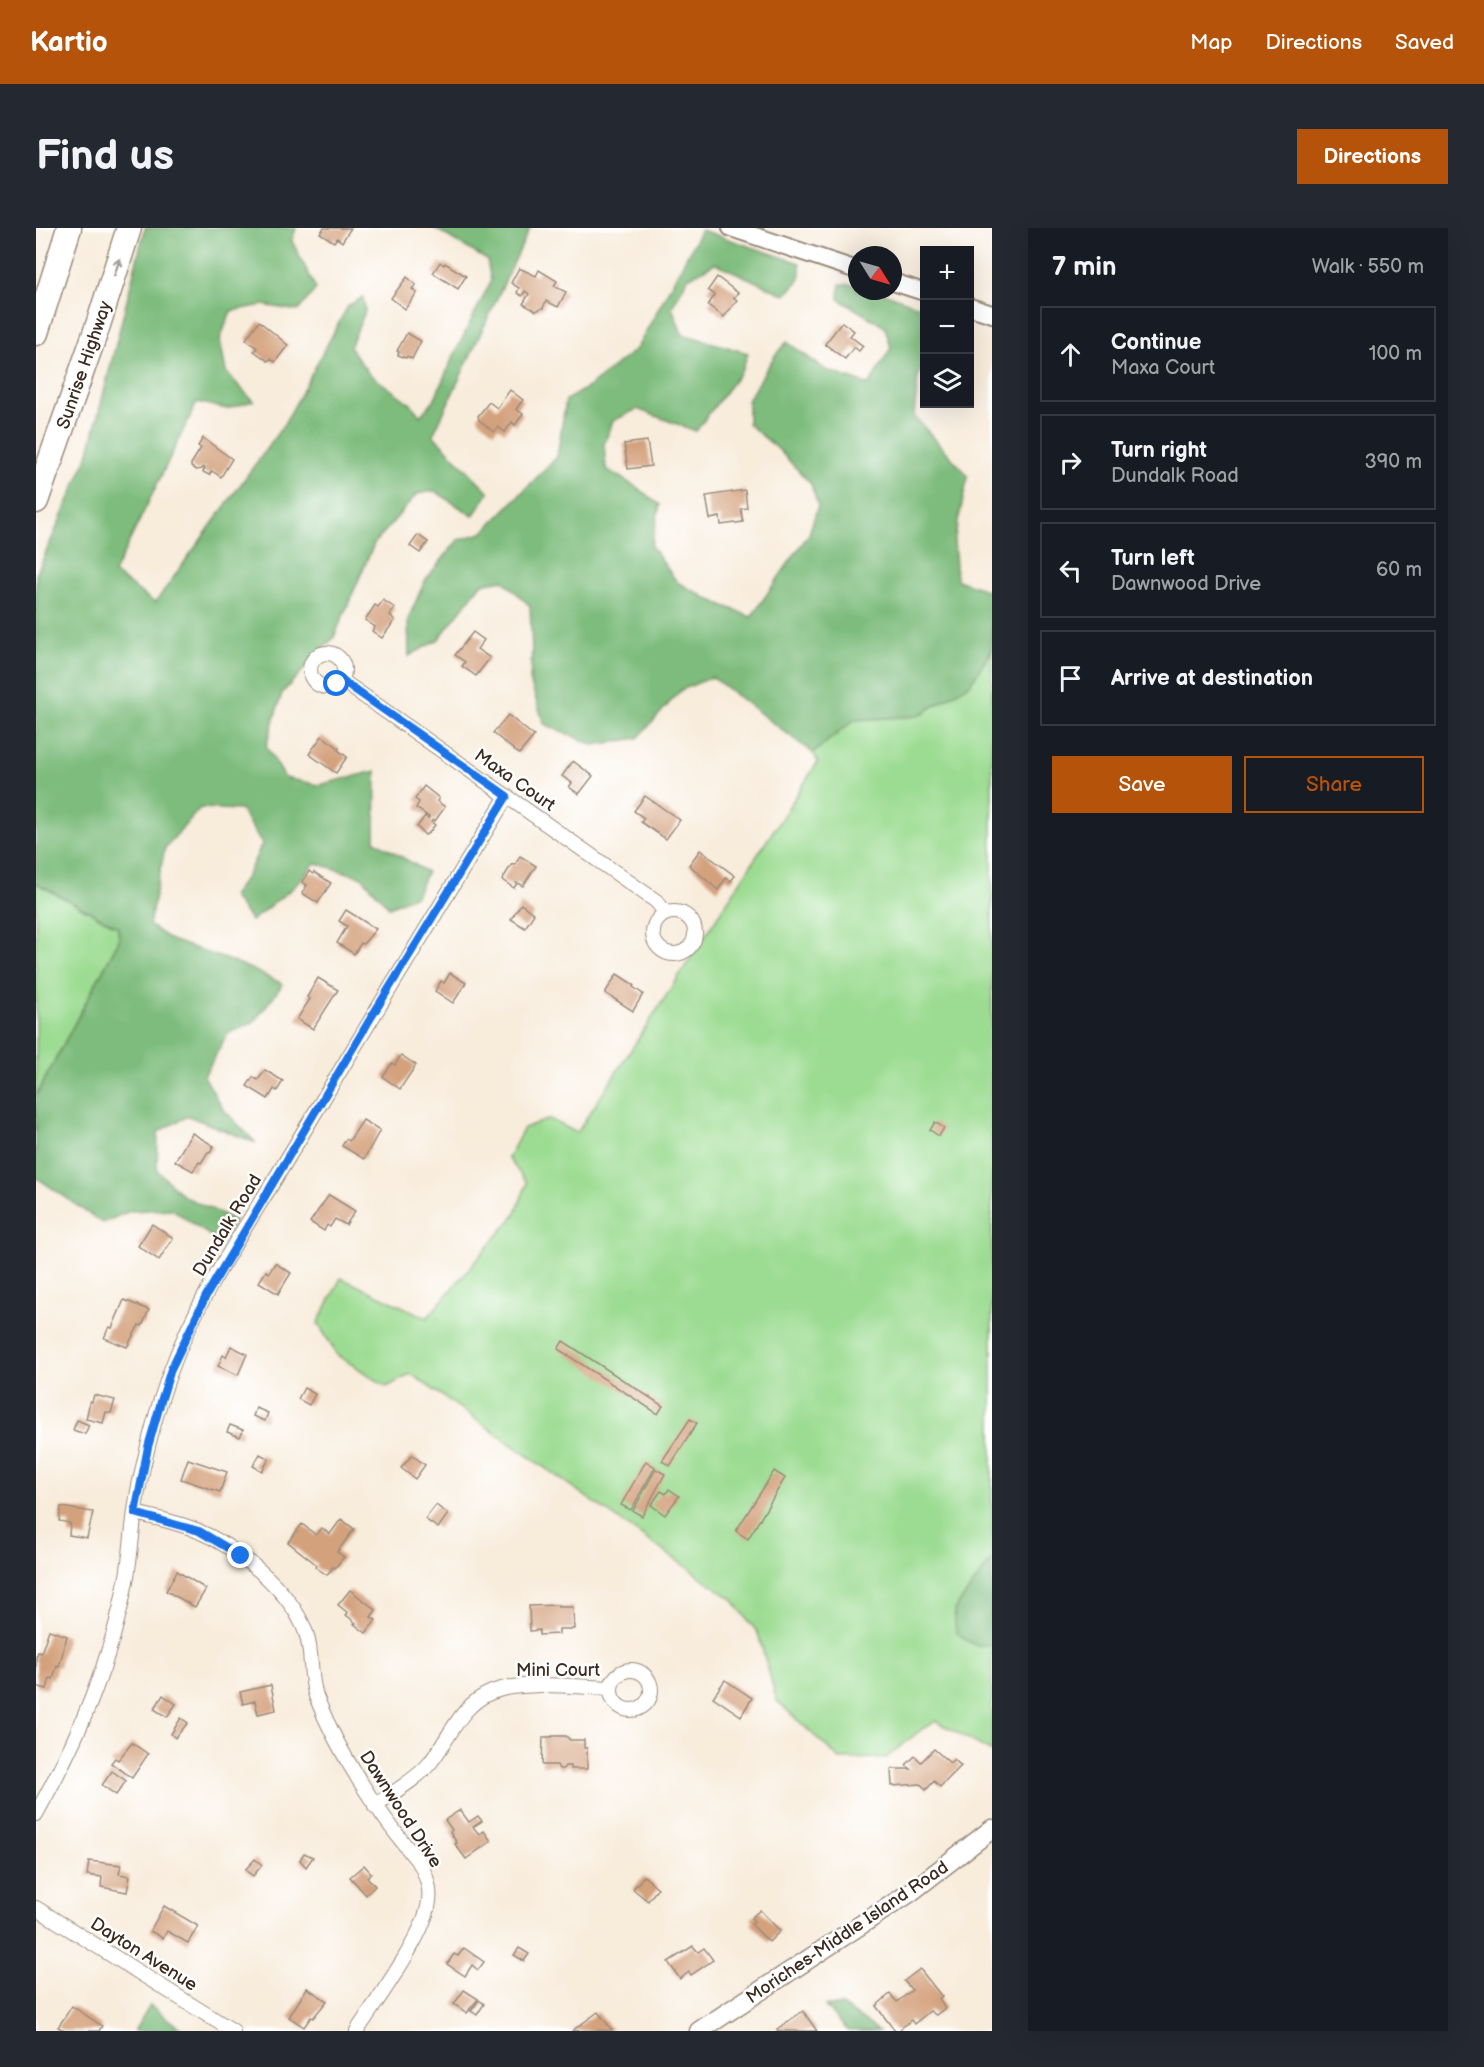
<!DOCTYPE html>
<html lang="en">
<head>
<meta charset="utf-8">
<style>
  body { margin:0; font-family:"Balsamiq Sans",sans-serif; background:#242831; color:#f1f3f6 }
  .controls { position:absolute; right:18px; top:18px; display:grid; overflow:hidden; border-radius:0px; box-shadow:0 6px 24px #0002 }
  .controls button { width:54px; height:54px; display:grid; place-items:center; padding:0; border:0; border-bottom:2px solid #363941; background:#171b24; color:#f1f3f6; font:30px sans-serif }
  .compass { position:absolute; left:812px; top:18px; width:54px; height:54px; border-radius:50%; background:#171b24; box-shadow:0 6px 24px #0002; rotate:127deg }
  .stop { position:absolute; width:18px; height:18px; margin:-14px; border:4px solid #1a73e8; border-radius:50%; background:#fff }
  .stop.end { background:#1a73e8; border-color:#fff; box-shadow:0 2px 6px #0008 }
  .list { margin:0; padding:0; list-style:none }
  h2 { display:flex; justify-content:space-between; align-items:center; height:78px; margin:0; padding:0 24px; font-size:26px }
  h2 small { font-size:20px; font-weight:400; color:#9ea1a6 }
  .list li { display:grid; grid-template-columns:39px 1fr auto; gap:18px; align-items:center; box-sizing:border-box; height:96px; margin:0 12px 12px; padding:0 12px; border:2px solid #363941; border-radius:0px }
  .list b { display:block; font-size:22px; white-space:nowrap }
  .list p { margin:0; font-size:20px; white-space:nowrap; color:#9ea1a6 }
  .list em { font-size:20px; font-style:normal; color:#9ea1a6 }
  .actions { display:flex; gap:12px; padding:18px 24px }
  .actions a { flex:1; padding:14px 0; border:2px solid #b45309; border-radius:0px; text-align:center; font-size:21px; color:#b45309 }
  .actions .main { background:#b45309; color:#fff }
  .icon { flex:none; width:33px; height:33px; fill:none; stroke:currentColor; stroke-width:2; stroke-linecap:round; stroke-linejoin:round }
  .map { position:relative; flex:none; width:956px; height:1803px; overflow:hidden; border-radius:0px }
  header { display:flex; align-items:center; gap:36px; box-sizing:border-box; height:84px; padding:0 30px; background:#b45309; color:#fff }
  header strong { font-size:28px }
  nav { display:flex; gap:33px; margin-inline-start:auto; font-size:21px }
  .intro { display:flex; align-items:center; justify-content:space-between; box-sizing:border-box; height:144px; padding:0 36px }
  h1 { margin:0; font-size:42px }
  .button { padding:15px 27px; border-radius:0px; background:#b45309; color:#fff; font-size:21px; font-weight:700 }
  main { display:flex; gap:36px; padding:0 36px }
  aside { flex:1; background:#171b24; border-radius:0px; box-shadow:0 6px 24px #0002 }
  .map>svg:first-child { display:block }
</style>
</head>
<body>
<header>
<strong>Kartio</strong>
<nav><a>Map</a><a>Directions</a><a>Saved</a></nav>
</header>
<div class="intro"><h1>Find us</h1><a class="button">Directions</a></div>
<main>
<div class="map">
<svg width="956" height="1803" viewBox="0 0 956 1803">
  <rect width="100%" height="100%" fill="#fff"/>
  <filter id="ink" filterUnits="userSpaceOnUse"><feTurbulence type="fractalNoise" baseFrequency=".0167" numOctaves="2"/><feDisplacementMap in="SourceGraphic" scale="12" xChannelSelector="R" yChannelSelector="G"/><feConvolveMatrix kernelMatrix="1 2 1 2 8 2 1 2 1" color-interpolation-filters="sRGB"/></filter>
  <filter id="wash" filterUnits="userSpaceOnUse"><feTurbulence type="fractalNoise" baseFrequency=".008" numOctaves="4" result="noise"/><feDisplacementMap in="SourceGraphic" scale="24" xChannelSelector="R" yChannelSelector="G"/><feGaussianBlur stdDeviation="1.35" result="paint"/><feColorMatrix in="noise" values="0 0 0 0 0 0 0 0 0 0 0 0 0 0 0 0 0 1.4 0 .05"/><feComposite in="paint" operator="in"/></filter>
  <g filter="url(#wash)">
    <rect width="100%" height="100%" fill="#f8ecdb"/>
    <g fill="#9cdc92" stroke="#6c8358" stroke-width="1.5">
      <path d="M956,422V1332L918,1382L956,1395V1524L900,1493L886,1501L850,1530L804,1531L741,1473L722,1405L696,1371L375,1146L351,1159L301,1127L282,1095L305,1050L391,1090L479,987L491,955L472,930L488,900L514,891L541,905L782,534L777,525L818,492L882,488L934,456Z"/>
      <path d="M0,655L82,699L83,712L0,868Z"/>
    </g>
    <g fill="#7dbc7c" stroke="#5c734d" stroke-width="1.5">
      <path d="M109,0H260L256,13L280,61L262,83L227,77L195,83L184,111L190,144L217,173L191,181L161,174L78,345L119,375L249,195L312,78L327,69L329,84L314,119L332,145L375,176L384,188L398,172L416,131L455,53L451,32L398,0H494L397,207L453,264L437,288L399,263L381,266L338,316L298,409L246,465L230,518L249,550L283,557L340,543L339,613L391,644L380,667L353,679L326,649L279,635L258,659L215,693L196,668L211,648L226,616L205,582L164,580L129,620L113,697L135,712L206,737L247,756L218,794L192,805L168,848L187,881L220,915L152,888L122,904L121,942L147,968L199,992L184,1015L136,981L94,983L66,995L0,949V868L83,712L82,699L0,655V347L52,228Z"/>
      <path d="M665,2L764,35V51L749,67L679,35L652,50L636,79L646,106L712,125L706,142L660,203L601,181L577,193L568,216L570,241L602,260L624,277L615,318L641,354L672,371L715,389L773,306L782,278L775,256L742,221L712,196V171L738,129L751,114L790,142L833,157L855,120L849,99L803,71L804,56L821,57V63H842L888,80V130L882,149L878,188L932,248L918,313L921,352L956,364V422L934,456L882,488L818,492L777,525L676,449L645,462L602,510L558,517L508,496L494,453L496,423L494,378L467,352L445,356L402,412L373,428L372,391L389,353L422,312L446,305L521,229L530,172L554,158L601,120Z"/>
      <path d="M956,1332V1416C940,1423 932,1413 920,1404L918,1382Z"/>
      <path d="M114,1777L145,1801L144,1803H98Z"/>
      <path d="M789,1778H806L843,1803H812Z"/>
    </g>
    <g id="blocks">
      <g fill="#d4a17d">
        <path d="M288,0H315L306,14L301,10L298,14L284,5Z"/>
        <path d="M404,34L408,37L409,35L430,48L422,61L397,45Z"/>
        <path d="M483,40L500,48L503,42L521,53L518,58L530,64L522,79L510,73L507,80L500,83L487,76L493,66L489,63L486,68L481,65L483,60L475,55Z"/>
        <path d="M371,49L380,57L376,61L381,65L369,81L355,70Z"/>
        <path d="M681,49L702,65L698,70L701,72L688,89L672,77L679,67L672,62Z"/>
        <path d="M223,93L252,117L239,134L234,131L232,133L218,123L221,120L210,111Z"/>
        <path d="M806,94L818,103L814,108L827,118L823,123L818,119L809,131L789,116Z"/>
        <path d="M371,105L385,113L376,131L371,128L370,130L362,127L363,124L361,123Z"/>
        <path d="M474,162L487,172L480,181L487,186L479,197L476,194L469,204L462,199L458,204L443,192L442,188L453,174L461,180Z"/>
        <path d="M167,210L196,231L185,249L176,243L173,247L167,244L169,240L167,239L166,241L160,242L155,239V236L165,220L162,218Z"/>
        <path d="M611,213L615,238L592,241L588,216Z"/>
        <path d="M709,262L711,280L705,281L707,294L685,297L684,289L674,291L670,268Z"/>
        <path d="M382,307L392,314L384,325L374,318Z"/>
        <path d="M347,372L359,380L354,387L359,392L346,410L336,403L339,399L329,392L339,377L342,379Z"/>
        <path d="M437,404L448,412L441,421L454,430L440,448L426,438L429,434L419,427Z"/>
        <path d="M472,487L498,508L483,526L457,505Z"/>
        <path d="M286,508L303,520L302,522L311,529L300,545L273,526Z"/>
        <path d="M537,533L557,548L543,566L533,559L536,555L526,548Z"/>
        <path d="M388,558L403,570L401,573L409,579L399,593L397,592L395,594L399,597L393,605L389,607L381,599L389,588L392,591L393,589L380,580L383,574L379,571Z"/>
        <path d="M609,568L644,592L630,611L605,594L608,590L598,583Z"/>
        <path d="M664,622L699,648L695,653L690,650L682,662L653,637Z"/>
        <path d="M484,628L500,638L487,658L481,655L478,660L466,652L476,636L479,637Z"/>
        <path d="M273,643L277,646L278,644L295,655L282,675L266,665L271,657L266,654Z"/>
        <path d="M485,676L498,686L489,700L475,691Z"/>
        <path d="M310,682L340,701L327,716L325,715L318,726L301,715L311,698L303,693Z"/>
        <path d="M414,745L430,755L417,775L399,763L405,753L408,755Z"/>
        <path d="M581,746L598,757L597,759L607,766L597,783L569,765Z"/>
        <path d="M282,750L302,762L277,801L261,791L274,771L271,769Z"/>
        <path d="M365,827L380,837L364,861L347,849L356,835L359,837Z"/>
        <path d="M229,842L247,853L241,863L238,861L232,871L211,858L217,849L222,852Z"/>
        <path d="M327,892L344,902L328,931L306,918L310,911L313,913Z"/>
        <path d="M899,894L908,900L903,908L894,902Z"/>
        <path d="M156,905L178,918L174,925L172,924L165,935L163,934L157,943L139,933Z"/>
        <path d="M293,967L319,983L310,997L299,991L294,999L291,997L288,1003L274,994Z"/>
        <path d="M116,996L137,1010L123,1032L102,1018Z"/>
        <path d="M239,1035L255,1045L242,1066L223,1054L230,1043L233,1045Z"/>
        <path d="M88,1072L113,1082L106,1098L103,1097L91,1119L68,1110L73,1099L76,1100Z"/>
        <path d="M527,1113L627,1178L622,1186L522,1121Z"/>
        <path d="M195,1118L211,1126L202,1147L182,1138L187,1127L190,1129Z"/>
        <path d="M268,1160L279,1166L273,1177L262,1171Z"/>
        <path d="M58,1167L79,1172L75,1185L70,1184L67,1195L50,1191L54,1173L56,1174Z"/>
        <path d="M220,1180L232,1185L229,1193L217,1188Z"/>
        <path d="M654,1191L661,1195L634,1238L626,1233Z"/>
        <path d="M41,1192L53,1197L49,1206L37,1202Z"/>
        <path d="M194,1197L207,1202L204,1209L191,1204Z"/>
        <path d="M224,1226L233,1231L226,1243L217,1238Z"/>
        <path d="M376,1227L389,1237L379,1251L365,1240Z"/>
        <path d="M152,1231L191,1244L184,1264L145,1251Z"/>
        <path d="M610,1233L619,1239L595,1282L585,1277Z"/>
        <path d="M620,1241L629,1246L606,1288L597,1283Z"/>
        <path d="M738,1243L749,1250L712,1311L700,1303Z"/>
        <path d="M633,1261L643,1268L629,1287L615,1277L625,1263L630,1266Z"/>
        <path d="M400,1277L412,1286L402,1300L389,1291Z"/>
        <path d="M25,1279L57,1284L51,1310L33,1307L34,1295L23,1293Z"/>
        <path d="M305,1291L318,1301L301,1324L308,1329L299,1340L297,1339L291,1347L279,1339L281,1337L252,1314L266,1296L280,1307L286,1300L294,1306Z"/>
        <path d="M141,1343L170,1361L159,1379L130,1363Z"/>
        <path d="M314,1362L340,1382L335,1389L340,1392L330,1405L318,1396L320,1395L310,1387L312,1385L302,1377Z"/>
        <path d="M522,1377V1379H537L538,1401H523V1406L503,1407V1402L494,1403L493,1378Z"/>
        <path d="M13,1402L31,1408L23,1439L21,1438L17,1451L14,1450L11,1461L0,1458V1429L2,1424L5,1425Z"/>
        <path d="M689,1452L716,1470L705,1488L677,1469Z"/>
        <path d="M235,1457L240,1482L222,1486L219,1473L207,1476L204,1464Z"/>
        <path d="M127,1467L140,1476L131,1489L118,1481Z"/>
        <path d="M145,1490L152,1495L139,1510L135,1506Z"/>
        <path d="M516,1508H530L534,1512H548V1520H551V1541H535V1538H529L527,1541H523L521,1537H506L507,1509H516Z"/>
        <path d="M96,1515L112,1526L96,1550L75,1535L79,1530L82,1532Z"/>
        <path d="M898,1521L914,1535L918,1531L925,1538L904,1559L898,1553L890,1562L885,1556L856,1558L855,1541H875L870,1537L879,1528L885,1534Z"/>
        <path d="M76,1543L90,1553L80,1567L66,1557Z"/>
        <path d="M424,1582L433,1594L442,1588L446,1593L437,1599L443,1606L448,1603L455,1613L430,1631L419,1616L421,1615L414,1604L416,1602L409,1592Z"/>
        <path d="M268,1625L277,1629L270,1639L264,1632Z"/>
        <path d="M219,1631L226,1637L217,1648L209,1642Z"/>
        <path d="M53,1633L85,1637L83,1646L94,1648L91,1664L65,1659L66,1649L51,1647Z"/>
        <path d="M328,1637L335,1645L331,1649L339,1658L330,1667L314,1649Z"/>
        <path d="M608,1648L622,1660L612,1673L597,1661Z"/>
        <path d="M128,1678L162,1698L152,1715L131,1703L127,1710L114,1703Z"/>
        <path d="M724,1682L744,1703L733,1714L715,1696L718,1693L715,1690Z"/>
        <path d="M657,1718L662,1724L668,1720L677,1732L655,1747L653,1744L644,1751L632,1734Z"/>
        <path d="M428,1720L448,1734L442,1742L436,1737L429,1748L411,1736L418,1726L422,1728Z"/>
        <path d="M483,1720L493,1726L488,1733L478,1727Z"/>
        <path d="M884,1741L906,1769L903,1770L909,1780L900,1787L894,1783L878,1796L875,1792L862,1803H859L840,1778L854,1766L861,1774L876,1762L868,1753Z"/>
        <path d="M271,1760L291,1773L277,1790L275,1789L268,1799L253,1789Z"/>
        <path d="M428,1762L442,1771L431,1785L418,1776Z"/>
        <path d="M443,1772L448,1776L441,1787L435,1783Z"/>
        <path d="M36,1778L66,1798L63,1803H29L22,1799Z"/>
        <path d="M767,1783L781,1803H742L741,1801Z"/>
        <path d="M562,1784L576,1802L536,1803Z"/>
      </g>
    </g>
  </g>
  <g filter="url(#ink)">
    <use href="#blocks" fill-opacity="0" stroke="#9a8b7c" stroke-width="1.5"/>
    <g fill="none" stroke-linecap="round" stroke-linejoin="round">
      <g stroke="#9a8b7c" stroke-width="16">
        <g id="minor">
          <circle cx="291" cy="442" r="17"/>
          <path d="M305,452L620,673L630,685"/>
          <circle cx="638" cy="705" r="21"/>
          <path d="M99,1285C119,1290 140,1294 160,1302C201,1319 255,1362 270,1405C277,1425 273,1447 280,1468C304,1530 343,1586 385,1637C390,1648 395,1660 393,1673C390,1706 340,1773 321,1803"/>
          <circle cx="595" cy="1462" r="20"/>
          <path d="M339,1578C356,1564 379,1553 393,1536C414,1511 423,1477 456,1464C486,1452 541,1459 574,1460"/>
          <path d="M0,1586C42,1511 76,1433 91,1348C96,1318 97,1287 103,1258C111,1219 121,1180 135,1142C162,1068 209,1001 250,933C323,811 396,690 471,568"/>
          <path d="M0,1680L197,1803"/>
        </g>
      </g>
      <g stroke="#9a8b7c" stroke-width="20">
        <g id="tertiary">
          <path d="M695,0L821,42"/>
          <path d="M857,54L888,64"/>
          <path d="M934,79L956,86"/>
        </g>
      </g>
      <g stroke="#9a8b7c" stroke-width="21">
        <path id="secondary" d="M663,1803L875,1664L956,1601"/>
      </g>
      <g stroke="#9a8b7c" stroke-width="27">
        <g id="motorway">
          <path d="M0,105L33,0"/>
          <path d="M0,273L61,100L93,0"/>
        </g>
      </g>
      <use href="#minor" stroke="#fff" stroke-width="14"/>
      <use href="#tertiary" stroke="#fff" stroke-width="16"/>
      <use href="#secondary" stroke="#fff" stroke-width="18"/>
      <use href="#motorway" stroke="#fff" stroke-width="24"/>
    </g>
    <defs><path id="oneway-shaft" d="M-6 0H5M1.5-3L5.5 0L1.5 3" fill="none" stroke-width="1.6" stroke-linecap="round" stroke-linejoin="round" transform="scale(1.5)"/></defs>
    <use stroke="#a79f9a" href="#oneway-shaft" transform="translate(81 39) rotate(-72)"/>
  </g>
  <g fill="none" stroke-linecap="round" stroke-linejoin="round" filter="url(#ink)">
    <path stroke="#1a73e8" stroke-width="8" d="M205,1328L163,1303L99,1285L112,1219L126,1170L135,1141L170,1068L333,793L471,568L305,452L301,456"/>
  </g>
  <g text-anchor="middle" stroke-width="5" stroke-linejoin="round" paint-order="stroke">
    <g font-size="18" fill="#3b2a1e" stroke="#fff">
      <text transform="translate(48 137) rotate(-71)" y="6">Sunrise Highway</text>
      <text transform="translate(479 552) rotate(35)" y="6">Maxa Court</text>
      <text transform="translate(191 997) rotate(-59)" y="6">Dundalk Road</text>
      <text x="522" y="1448">Mini Court</text>
      <text transform="translate(365 1581) rotate(57)" y="6">Dawnwood Drive</text>
      <text transform="translate(811 1704) rotate(-34)" y="6">Moriches-Middle Island Road</text>
      <text transform="translate(108 1726) rotate(32)" y="6">Dayton Avenue</text>
    </g>
  </g>
</svg>
<div class="controls">
<button>+</button>
<button>−</button>
<button><svg class="icon" aria-label="layers" viewBox="0 0 24 24"><path d="M12 4l9 5-9 5-9-5zM3 14l9 5 9-5"/></svg></button>
</div>
<svg class="compass" viewBox="-18 -18 36 36"><path d="M0-13l5 13h-10z" fill="#e53935"/><path d="M0 13l5-13h-10z" fill="#9ea1a6"/></svg>
<div class="stop" style="left:301px;top:456px"></div>
<div class="stop end" style="left:205px;top:1328px"></div>
</div>
<aside>
<h2>7 min<small>Walk · 550 m</small></h2>
<ul class="list">
<li><svg class="icon" aria-label="ahead" viewBox="0 0 24 24"><path d="M12 20V5M6 11l6-6 6 6"/></svg><div><b>Continue</b><p>Maxa Court</p></div><em>100 m</em></li>
<li><svg class="icon" aria-label="right" viewBox="0 0 24 24"><path d="M7 20v-9h11M14 6l5 5-5 5"/></svg><div><b>Turn right</b><p>Dundalk Road</p></div><em>390 m</em></li>
<li><svg class="icon" aria-label="left" viewBox="0 0 24 24"><path d="M17 20v-9H6M10 6l-5 5 5 5"/></svg><div><b>Turn left</b><p>Dawnwood Drive</p></div><em>60 m</em></li>
<li><svg class="icon" aria-label="arrive" viewBox="0 0 24 24"><path d="M6 21V4h12l-3 4 3 4H6"/></svg><div><b>Arrive at destination</b></div></li>
</ul>
<div class="actions"><a class="main">Save</a><a>Share</a></div>
</aside>
</main>
</body>
</html>
